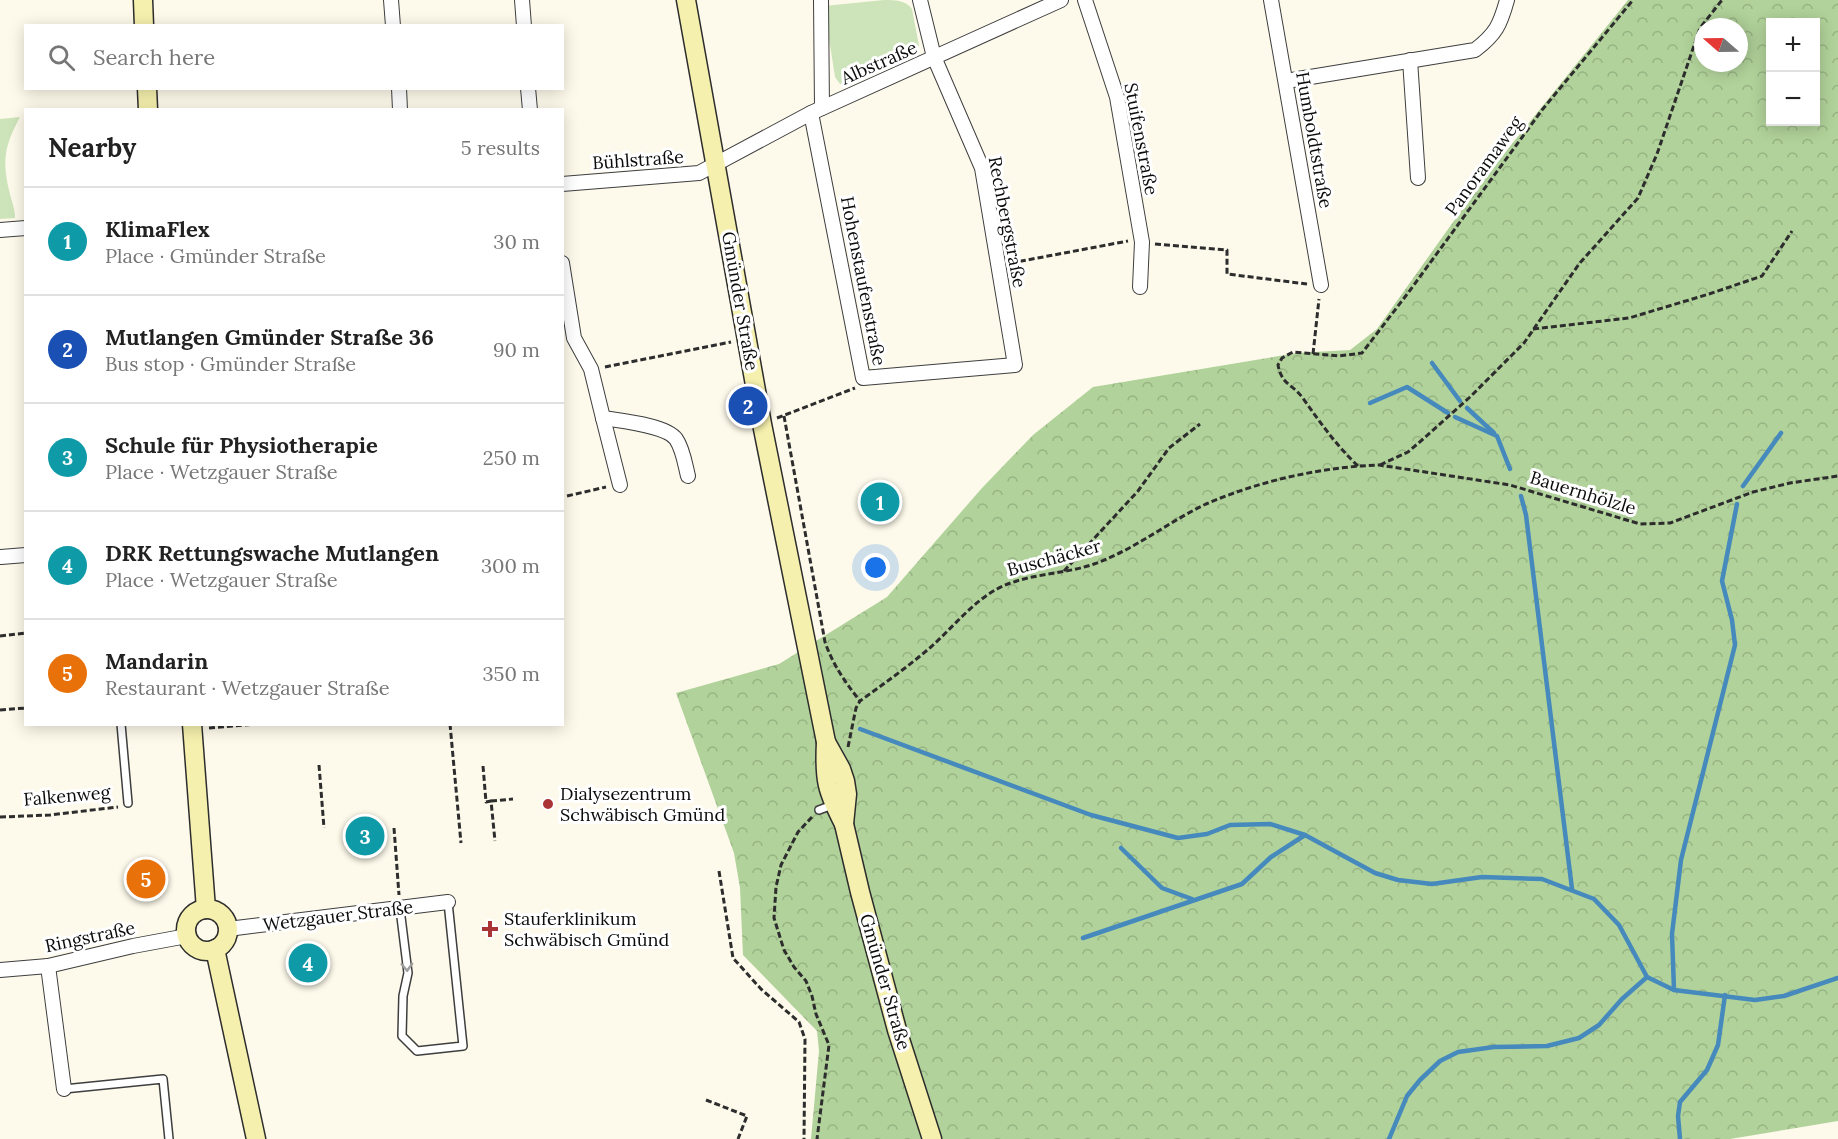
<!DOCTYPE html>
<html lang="en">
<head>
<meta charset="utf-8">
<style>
  body { margin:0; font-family:Lora,serif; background:#f6f6f6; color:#222 }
  .controls { position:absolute; right:18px; top:18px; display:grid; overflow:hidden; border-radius:0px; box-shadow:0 3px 15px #0003 }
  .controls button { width:54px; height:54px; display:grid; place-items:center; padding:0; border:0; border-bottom:2px solid #e0e0e0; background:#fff; color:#222; font:30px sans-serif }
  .compass { position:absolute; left:1694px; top:18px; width:54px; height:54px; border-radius:50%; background:#fff; box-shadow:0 3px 15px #0003; rotate:290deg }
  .you { position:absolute; left:876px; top:568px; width:21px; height:21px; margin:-15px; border:4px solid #fff; border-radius:50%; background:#1a73e8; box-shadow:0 0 0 9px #1a73e833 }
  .badge { display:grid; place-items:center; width:39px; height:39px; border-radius:50%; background:#aa3435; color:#fff; font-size:20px; font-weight:700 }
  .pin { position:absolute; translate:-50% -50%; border:3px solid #fff; box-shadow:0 2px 6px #0006 }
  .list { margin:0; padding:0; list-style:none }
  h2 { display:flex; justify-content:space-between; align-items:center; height:78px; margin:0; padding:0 24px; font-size:26px }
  h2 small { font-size:20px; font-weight:400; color:#767676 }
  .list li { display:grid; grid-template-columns:39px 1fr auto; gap:18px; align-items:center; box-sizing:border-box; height:108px; padding:0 24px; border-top:2px solid #e0e0e0 }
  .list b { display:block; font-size:22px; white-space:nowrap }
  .list p { margin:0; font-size:20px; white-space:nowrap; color:#767676 }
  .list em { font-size:20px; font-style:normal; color:#767676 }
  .icon { flex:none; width:33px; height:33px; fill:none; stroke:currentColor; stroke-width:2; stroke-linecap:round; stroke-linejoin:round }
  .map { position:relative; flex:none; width:1838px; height:1139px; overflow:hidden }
  .search { position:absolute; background:#fff; box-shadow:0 3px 15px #0003; left:24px; top:24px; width:540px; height:66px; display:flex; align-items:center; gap:15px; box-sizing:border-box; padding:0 21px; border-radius:0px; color:#767676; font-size:22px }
  .panel { position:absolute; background:#fff; box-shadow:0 3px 15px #0003; left:24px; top:108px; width:540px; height:618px; border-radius:0px }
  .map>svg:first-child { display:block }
</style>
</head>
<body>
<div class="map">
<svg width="1838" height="1139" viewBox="0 0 1838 1139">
  <defs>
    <pattern id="forest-crowns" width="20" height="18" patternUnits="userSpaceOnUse" patternTransform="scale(1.5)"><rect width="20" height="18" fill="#b1d29a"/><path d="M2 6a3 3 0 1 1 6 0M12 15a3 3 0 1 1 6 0" fill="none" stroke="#97b383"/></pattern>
  </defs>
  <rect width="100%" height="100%" fill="#fdfaeb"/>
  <g fill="#cde3b9">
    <path d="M884,0C896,0 905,0 912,9L919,46L910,57L847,84H840L835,77L824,6Z"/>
    <path d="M20,117C5,145 2,159 9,190C11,200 15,208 15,218L0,219V119Z"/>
  </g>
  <path fill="url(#forest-crowns)" fill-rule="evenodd" d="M1628,0H1838V1121L1730,1139H811L819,1051L817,1031L743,955L740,888L734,853L676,693L779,664L887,597L982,488L1033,435L1093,387L1297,353L1350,350L1377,329L1483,180ZM1770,22H1816V122H1770ZM1703,27H1739V63H1703Z"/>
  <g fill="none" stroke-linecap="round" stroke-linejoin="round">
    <g stroke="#4589bd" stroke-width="4.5">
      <path d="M1432,363L1460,401"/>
      <path d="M1370,403L1407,387L1448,413"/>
      <path d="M1467,408L1494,433"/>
      <path d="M1455,417L1497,436L1510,469"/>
      <path d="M1743,486L1781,433"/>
      <path d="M1521,496L1526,515L1572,889"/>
      <path d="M860,729L1091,815L1178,838L1207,834L1230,825L1270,824L1305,835L1375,873L1398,880L1432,884L1482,877L1542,879L1594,899L1619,925L1647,977L1674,990L1755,1000L1784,996L1838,978"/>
      <path d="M1121,848L1162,888L1192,899"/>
      <path d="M1083,938L1242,884L1271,857L1305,835"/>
      <path d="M1674,990L1672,934L1681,860L1735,645L1732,620L1722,581L1737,504"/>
      <path d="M1389,1139L1407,1096L1420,1080L1440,1061L1458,1052L1494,1047L1547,1046L1579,1038L1599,1025L1622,999L1647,977"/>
      <path d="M1680,1139L1678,1116L1680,1102L1707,1070L1718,1045L1725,995"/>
    </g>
    <g stroke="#3e3e3e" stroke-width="10">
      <g id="lane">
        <path d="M121,724L128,803"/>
        <path d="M819,810L835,804"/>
        <path d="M400,909L408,973L403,996L402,1036L417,1051L463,1046L448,902"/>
        <path d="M64,1089L163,1079L169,1139"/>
      </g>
    </g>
    <g stroke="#3e3e3e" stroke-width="16">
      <g id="street">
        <path d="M391,0L393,26"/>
        <path d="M522,0L524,26"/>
        <path d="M821,0L822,108"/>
        <path d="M1085,0L1117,97L1142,242L1140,287"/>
        <path d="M1271,0L1321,285"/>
        <path d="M1410,60L1418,178"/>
        <path d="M1286,81L1475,50C1496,34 1500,25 1507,0"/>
        <path d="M399,88L400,110"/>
        <path d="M528,88L530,110"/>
        <path d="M811,113L863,378L1015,365L982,168L934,57L920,0"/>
        <path d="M562,184L699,173L811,113L1061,0"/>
        <path d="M0,230L26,228"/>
        <path d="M562,263L574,338L591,369L603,418C621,421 666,425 676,439C683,449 685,464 688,476"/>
        <path d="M603,418L620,485"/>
        <path d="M1,557L26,555"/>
        <path d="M228,929L448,902"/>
        <path d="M48,966L64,1089"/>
        <path d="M0,970L48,966L133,946L187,936"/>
      </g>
    </g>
    <g stroke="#2d2d2d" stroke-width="21">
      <g id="secondary">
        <path d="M143,0L144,26"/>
        <path d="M686,0L762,424L826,742C824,780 827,791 844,824"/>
        <path d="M147,88L148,110"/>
        <path d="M192,724L206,909"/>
        <path d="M826,742L841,769L845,781L847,794L844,824L860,892L897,1030L932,1139"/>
        <circle cx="207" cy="930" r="21"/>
        <path d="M215,949L256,1139"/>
      </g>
    </g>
    <g stroke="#2d2d2d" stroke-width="3" stroke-dasharray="6 3" stroke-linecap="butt">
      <path d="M1155,244L1227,250V274L1307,284"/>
      <path d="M1011,263L1128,241"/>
      <path d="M1533,329L1629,318L1709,294L1762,276L1792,231"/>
      <path d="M1313,354L1319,299"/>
      <path d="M605,367L731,342"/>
      <path d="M784,416L825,642C833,665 845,682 860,701"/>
      <path d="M777,418L855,388"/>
      <path d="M1380,465L1408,452L1422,440L1470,397L1524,343L1579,264L1638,198L1657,154L1700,28L1722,0"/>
      <path d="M1358,466C1335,444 1320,422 1302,397C1291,383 1282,385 1278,365L1282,358L1293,352L1339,356L1362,353L1408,293L1542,110L1633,0"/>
      <path d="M567,496L606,487"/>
      <path d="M1064,571L1138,491L1169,448L1200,424"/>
      <path d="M0,636L26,633"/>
      <path d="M0,710L26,708"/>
      <path d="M450,724L461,843"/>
      <path d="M209,728L258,724"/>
      <path d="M848,747L856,708L860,701C885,683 909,666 932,646C953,627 973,602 997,589C1027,573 1063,575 1094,564C1134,550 1168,522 1206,504C1259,481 1321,467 1379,465L1510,485L1640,524L1670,523L1753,492L1790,483L1838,476"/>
      <path d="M319,765L324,828"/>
      <path d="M483,766L486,802L491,801L495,841"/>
      <path d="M491,801L513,799"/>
      <path d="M0,817L50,815L118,807"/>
      <path d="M812,817L798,832L781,865L776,887L774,918L784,950L794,967L806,981L812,996L816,1014L829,1045L817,1139"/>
      <path d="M394,828L399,895"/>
      <path d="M719,871L733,958L761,989L799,1022L805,1039L804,1139"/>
      <path d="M706,1100L747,1116L738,1139"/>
    </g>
    <use href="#lane" stroke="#fff" stroke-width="7"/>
    <use href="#street" stroke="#fff" stroke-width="14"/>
    <use href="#secondary" stroke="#f5f0ad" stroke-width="18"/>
  </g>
  <defs><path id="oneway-chevron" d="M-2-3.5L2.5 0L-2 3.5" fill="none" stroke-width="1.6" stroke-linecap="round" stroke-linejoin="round" transform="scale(1.5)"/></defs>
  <use stroke="#9d9d9d" href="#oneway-chevron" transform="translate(407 967) rotate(88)"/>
  <g fill="#aa3435" stroke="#fff" stroke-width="2">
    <circle cx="548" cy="804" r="6"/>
    <path d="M487 920h6v6h6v6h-6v6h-6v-6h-6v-6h6z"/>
  </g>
  <g text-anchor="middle" stroke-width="6" stroke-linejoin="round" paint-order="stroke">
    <g font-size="18" fill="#0b0b0b" stroke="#fff">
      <text transform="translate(879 63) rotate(-24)" y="6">Albstraße</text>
      <text transform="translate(1141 139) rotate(79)" y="6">Stuifenstraße</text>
      <text transform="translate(1314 140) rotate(80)" y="6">Humboldtstraße</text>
      <text transform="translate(638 160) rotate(-4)" y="6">Bühlstraße</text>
      <text transform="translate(1484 166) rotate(-54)" y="6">Panoramaweg</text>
      <text transform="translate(1007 222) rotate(79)" y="6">Rechbergstraße</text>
      <text transform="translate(863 281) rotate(79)" y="6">Hohenstaufenstraße</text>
      <text transform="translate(740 301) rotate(80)" y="6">Gmünder Straße</text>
      <text transform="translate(1583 493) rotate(17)" y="6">Bauernhölzle</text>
      <text transform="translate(1054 558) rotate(-15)" y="6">Buschäcker</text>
      <text transform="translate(67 796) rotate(-5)" y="6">Falkenweg</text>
      <text transform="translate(338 916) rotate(-7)" y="6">Wetzgauer Straße</text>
      <text transform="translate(90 937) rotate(-12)" y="6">Ringstraße</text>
      <text transform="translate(885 982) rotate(74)" y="6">Gmünder Straße</text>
    </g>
    <g font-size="18" fill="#0b0b0b" stroke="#fff" text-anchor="start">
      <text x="560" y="800">Dialysezentrum<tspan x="560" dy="21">Schwäbisch Gmünd</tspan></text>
      <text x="504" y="925">Stauferklinikum<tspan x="504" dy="21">Schwäbisch Gmünd</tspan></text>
    </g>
  </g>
</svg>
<div class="controls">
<button>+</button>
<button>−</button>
</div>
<svg class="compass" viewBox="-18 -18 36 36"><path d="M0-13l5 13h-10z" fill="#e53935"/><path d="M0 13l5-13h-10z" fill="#767676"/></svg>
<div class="you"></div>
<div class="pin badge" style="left:880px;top:502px;background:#0f9aa8">1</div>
<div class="pin badge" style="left:748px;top:406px;background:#1a4fb4">2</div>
<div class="pin badge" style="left:365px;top:836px;background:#0f9aa8">3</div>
<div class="pin badge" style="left:308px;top:963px;background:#0f9aa8">4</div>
<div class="pin badge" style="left:146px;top:879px;background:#e8710a">5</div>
<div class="search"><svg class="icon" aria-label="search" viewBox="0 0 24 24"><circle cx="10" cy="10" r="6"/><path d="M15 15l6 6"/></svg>Search here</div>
<section class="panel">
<h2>Nearby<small>5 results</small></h2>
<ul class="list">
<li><span class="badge" style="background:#0f9aa8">1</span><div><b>KlimaFlex</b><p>Place · Gmünder Straße</p></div><em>30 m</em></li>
<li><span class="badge" style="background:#1a4fb4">2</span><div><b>Mutlangen Gmünder Straße 36</b><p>Bus stop · Gmünder Straße</p></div><em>90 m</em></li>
<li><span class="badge" style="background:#0f9aa8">3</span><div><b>Schule für Physiotherapie</b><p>Place · Wetzgauer Straße</p></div><em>250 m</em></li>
<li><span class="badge" style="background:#0f9aa8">4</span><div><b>DRK Rettungswache Mutlangen</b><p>Place · Wetzgauer Straße</p></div><em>300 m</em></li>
<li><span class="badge" style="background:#e8710a">5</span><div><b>Mandarin</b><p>Restaurant · Wetzgauer Straße</p></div><em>350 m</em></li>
</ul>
</section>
</div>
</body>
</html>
